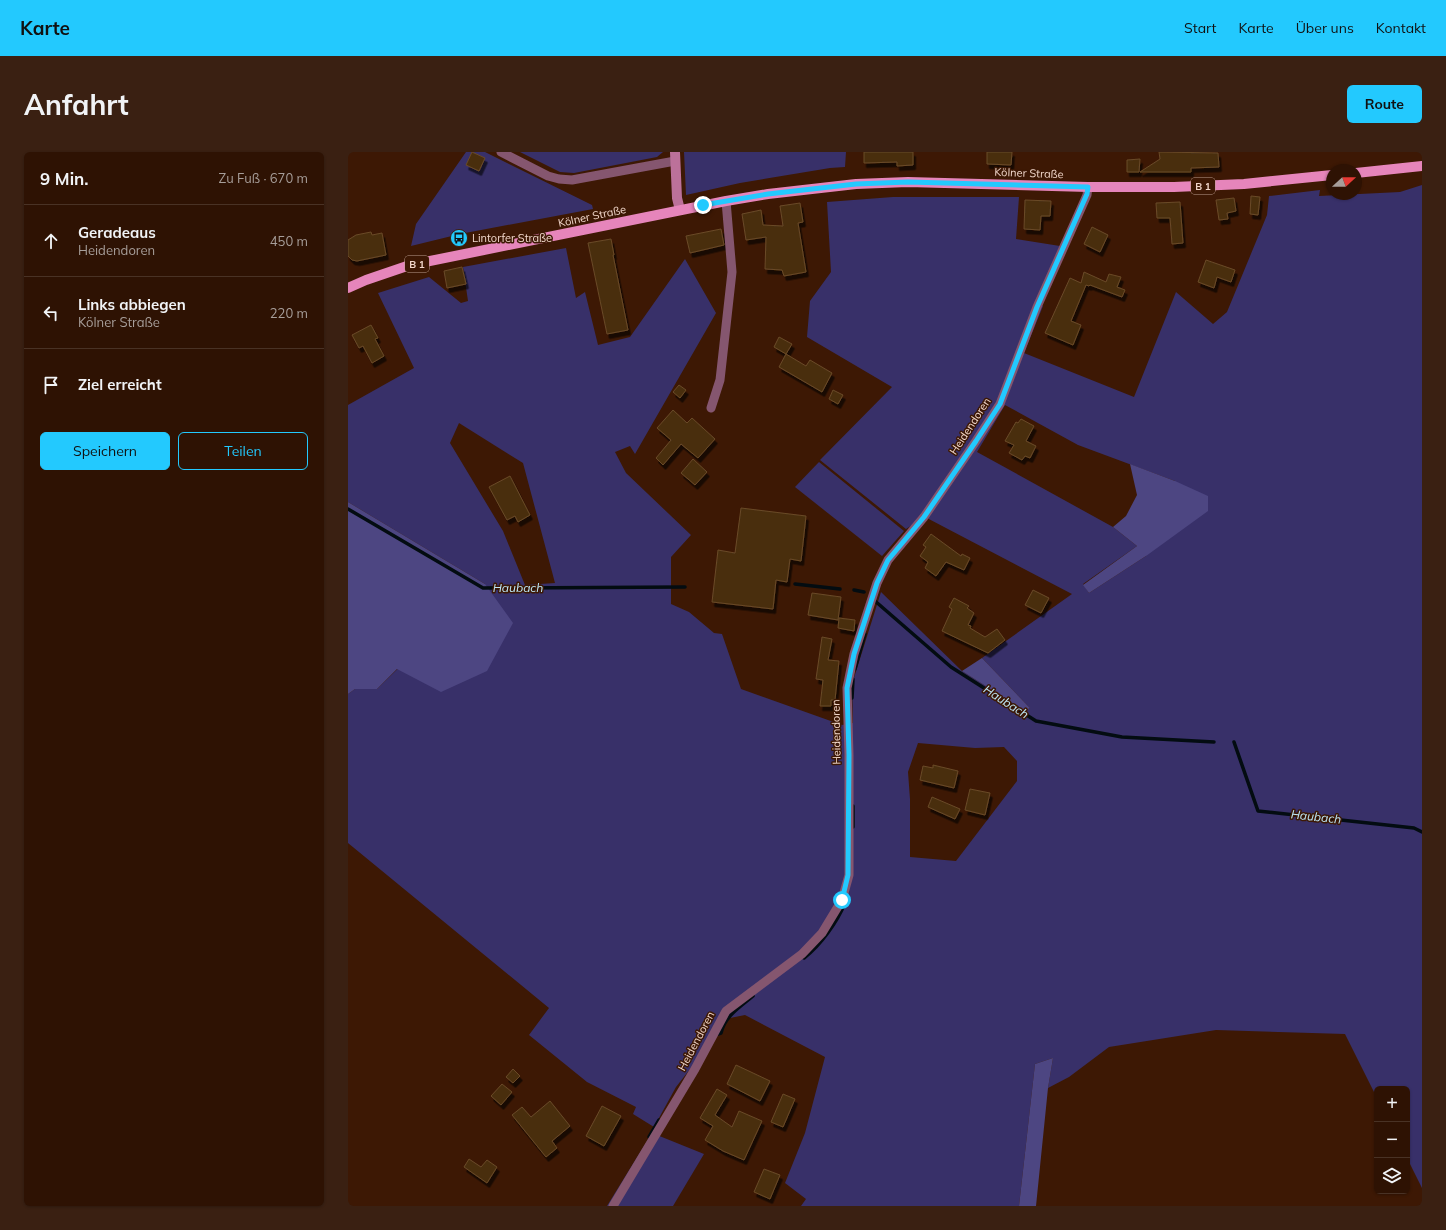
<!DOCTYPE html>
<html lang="de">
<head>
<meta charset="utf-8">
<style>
  body { margin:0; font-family:Mulish,sans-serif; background:#3a2012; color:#f1f3f6 }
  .controls { position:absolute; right:12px; bottom:12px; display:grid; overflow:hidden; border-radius:6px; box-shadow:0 1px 3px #0004 }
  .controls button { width:36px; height:36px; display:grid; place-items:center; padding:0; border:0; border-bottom:1px solid #493225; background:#2e1203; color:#f1f3f6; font:20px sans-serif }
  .compass { position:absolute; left:978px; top:12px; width:36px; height:36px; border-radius:50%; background:#2e1203; box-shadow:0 1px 3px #0004; rotate:69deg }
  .stop { position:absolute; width:12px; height:12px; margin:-9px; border:3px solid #23c9fe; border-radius:50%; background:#fff }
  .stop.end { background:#23c9fe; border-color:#fff; box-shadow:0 1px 4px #0008 }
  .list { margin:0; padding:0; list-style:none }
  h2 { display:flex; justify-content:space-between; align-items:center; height:52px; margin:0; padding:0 16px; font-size:17px }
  h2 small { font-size:13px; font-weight:400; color:#a79e9a }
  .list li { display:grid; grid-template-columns:26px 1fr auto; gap:12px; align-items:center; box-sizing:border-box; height:72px; padding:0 16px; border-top:1px solid #493225 }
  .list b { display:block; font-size:15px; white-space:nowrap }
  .list p { margin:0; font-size:13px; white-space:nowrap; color:#a79e9a }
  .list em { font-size:13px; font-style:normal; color:#a79e9a }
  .actions { display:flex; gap:8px; padding:12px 16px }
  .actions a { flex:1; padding:9px 0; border:1px solid #23c9fe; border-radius:6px; text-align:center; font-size:14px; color:#23c9fe }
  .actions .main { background:#23c9fe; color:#111 }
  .icon { flex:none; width:22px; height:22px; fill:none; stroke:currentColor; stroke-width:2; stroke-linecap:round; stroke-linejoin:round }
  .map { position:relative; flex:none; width:1074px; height:1054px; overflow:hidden; border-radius:6px }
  header { display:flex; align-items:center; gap:24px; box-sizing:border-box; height:56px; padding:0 20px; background:#23c9fe; color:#111 }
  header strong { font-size:19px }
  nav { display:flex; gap:22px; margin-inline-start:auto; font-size:14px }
  .intro { display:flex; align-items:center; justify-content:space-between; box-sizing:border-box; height:96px; padding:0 24px }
  h1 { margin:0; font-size:28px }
  .button { padding:10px 18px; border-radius:6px; background:#23c9fe; color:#111; font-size:14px; font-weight:700 }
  main { display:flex; gap:24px; padding:0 24px }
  aside { flex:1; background:#2e1203; border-radius:6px; box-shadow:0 1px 3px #0004 }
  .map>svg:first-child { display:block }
</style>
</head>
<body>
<header>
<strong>Karte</strong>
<nav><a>Start</a><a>Karte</a><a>Über uns</a><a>Kontakt</a></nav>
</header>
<div class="intro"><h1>Anfahrt</h1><a class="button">Route</a></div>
<main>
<aside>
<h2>9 Min.<small>Zu Fuß · 670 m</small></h2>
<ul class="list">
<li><svg class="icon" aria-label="ahead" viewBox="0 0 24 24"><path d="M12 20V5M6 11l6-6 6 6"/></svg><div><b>Geradeaus</b><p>Heidendoren</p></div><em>450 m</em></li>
<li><svg class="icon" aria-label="left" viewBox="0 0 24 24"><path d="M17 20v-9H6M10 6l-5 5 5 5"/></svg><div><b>Links abbiegen</b><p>Kölner Straße</p></div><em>220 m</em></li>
<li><svg class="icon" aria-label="arrive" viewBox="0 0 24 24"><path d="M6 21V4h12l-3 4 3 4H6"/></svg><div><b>Ziel erreicht</b></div></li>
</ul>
<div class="actions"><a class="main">Speichern</a><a>Teilen</a></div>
</aside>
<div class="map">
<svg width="1074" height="1054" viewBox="0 0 1074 1054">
  <defs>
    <filter id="shadow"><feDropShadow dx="2.5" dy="4.5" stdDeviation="0" flood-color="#0009"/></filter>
  </defs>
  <rect width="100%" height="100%" fill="#3d1804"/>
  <g fill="#383069" fill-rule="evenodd">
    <path d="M118,0H137L244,53L245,57L112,82L63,94L68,72Z"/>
    <path d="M172,0H315L309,5L226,21L212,20Z"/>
    <path d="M336,0H498L497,15L482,16L392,31L338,43Z"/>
    <path d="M1074,33V1036L1059,1006V937H1029V946L997,882L868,878L761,895L721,925L700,936L705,906L687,912L671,1054H453L458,1047L437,1031L457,981L477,905L397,863L382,866L328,935L306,975L285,962L288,955L239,930L181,883L201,856L0,691V542L7,537H29L137,432L0,350V253L66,216L30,141L81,125L113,151L120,149L115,115L218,96L228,146L237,140L250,193L282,185L337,107L368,161L287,302L282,294L267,300L278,321L343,383L323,405V452L341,460L366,481L374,482L393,537L494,573L505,571L504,532L533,440L614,519L677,559L682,556L634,506L724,442L577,365L558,377L472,308L544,235L459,185L462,149L483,120L479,50L545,45H671L668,87L712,94L688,150L695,154L676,201L786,245L828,140L865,172L879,160L919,63L921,44L972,38L971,44L1052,40ZM657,253L730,293L827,329L798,404L741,441L735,432L789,394L765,375L629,300ZM111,271L175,311L207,431L177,433L155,379L102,291ZM570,591L627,596L656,595L669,609V629L608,709L562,705V647L560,620Z"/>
    <path d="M471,310L556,379L534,404L447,335Z"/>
    <path d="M304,981L356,1002L325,1054H259Z"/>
  </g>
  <g fill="#4d4682">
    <path d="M782,312L827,329L860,344V359L798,404L741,441L735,433L789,394L765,375L778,364L789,343Z"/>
    <path d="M0,350L137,432L165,471L139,519L93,540L49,517L29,537H7L0,542Z"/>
    <path d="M634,506L682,556L677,559L614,519Z"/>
    <path d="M705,906L700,936L688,1054H671L687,912Z"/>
  </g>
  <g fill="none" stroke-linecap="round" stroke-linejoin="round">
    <g stroke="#030c11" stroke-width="3.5">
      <path d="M0,357L135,436L337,435"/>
      <path d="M447,432L492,437"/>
      <path d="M506,438L516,440"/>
      <path d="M527,449L603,515L688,569L774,585L866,590"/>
      <path d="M507,517L517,482"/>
      <path d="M504,546L505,527"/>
      <path d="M886,590L910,659L1066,676L1074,680"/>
      <path d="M505,654V675"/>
      <path d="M456,806C473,793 489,770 497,751"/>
      <path d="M370,882L373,881C377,864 392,855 405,844"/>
      <path d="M301,985L311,968"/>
    </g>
  </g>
  <g fill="#492f11" stroke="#6a4a27" filter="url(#shadow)">
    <path d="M124,0L137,6L131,19L118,13Z"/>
    <path d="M516,0H565V13L549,14V10L516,11Z"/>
    <path d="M639,0H664L663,13L639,12Z"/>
    <path d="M811,0L870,1L871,15L843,16V20H792L812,7Z"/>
    <path d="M792,7L791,20H779V8Z"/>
    <path d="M903,44L912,45L910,63L902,62Z"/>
    <path d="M886,46L888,59L879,61L880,67L871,68L868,48Z"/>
    <path d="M677,48L703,49L702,64H693L692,78L676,77Z"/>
    <path d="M832,50L835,91L824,92L822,66H809L808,51Z"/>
    <path d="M452,51L455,70L450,71L458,120L436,124L434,118L417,117L418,85L398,88L394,62L413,58L415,73L435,74L432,54Z"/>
    <path d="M744,75L760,83L752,100L736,92Z"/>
    <path d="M373,77L376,93L342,101L338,84Z"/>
    <path d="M23,80L24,83L34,81L38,103L9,109L4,108L0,104V88L8,83Z"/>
    <path d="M263,87L266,103H265L280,178L259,182L240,91Z"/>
    <path d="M858,108L887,118L883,130L869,125L866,136L850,130Z"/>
    <path d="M114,115L118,132L99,136L96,119Z"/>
    <path d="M736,120L758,130L761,122L773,125L769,135L777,138L774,145L742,133L741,134L738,133L723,169L733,173L725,193L697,181L722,126L733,131Z"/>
    <path d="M23,173L30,186L27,187L36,204L24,211L15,194L11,196L4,183Z"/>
    <path d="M431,185L444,192L438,202L458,214L462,208L484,221L474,240L431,215L438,202L426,195Z"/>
    <path d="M331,233L338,238L332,246L325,240Z"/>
    <path d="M485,238L495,243L490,252L481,247Z"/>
    <path d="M325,258L339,271L344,266L367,287L350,306L333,292L315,313L308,306L323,288L309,276Z"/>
    <path d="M673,267L686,274L678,289L688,294L682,306L677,304L674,308L661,301L666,293L657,289L668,270L670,271Z"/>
    <path d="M345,307L359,320L347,333L333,321Z"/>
    <path d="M162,324L182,363L170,370L167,364L159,368L141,335Z"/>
    <path d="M393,356L458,364L453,409L442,407L439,430L428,428L425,457L364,450L370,398L387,401Z"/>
    <path d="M583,382L613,404L614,402L622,406L616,418L598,410L588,424L577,416L580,410L572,404L578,395L575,393Z"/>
    <path d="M685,438L701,446L693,461L677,453Z"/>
    <path d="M464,441L493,445L490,468L460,463Z"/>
    <path d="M606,446L621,454L619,456L626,461L620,473L623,474L622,476L637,485L649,477L657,488L640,501L594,479L604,457L601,455Z"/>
    <path d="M491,466L507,468L506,479L490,476Z"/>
    <path d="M474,485L484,487L480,508L491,509L487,548H483V554H472L475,528L468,527Z"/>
    <path d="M585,613L610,619L606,636L572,628L575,614L585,616Z"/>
    <path d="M622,637L642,641L637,663L617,658Z"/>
    <path d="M584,645L612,657L607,667L580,655Z"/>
    <path d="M388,913L422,929L412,949L379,932Z"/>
    <path d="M165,917L172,924L165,931L158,925Z"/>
    <path d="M154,932L164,940L153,953L143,944Z"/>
    <path d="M369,937L379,943L367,963L384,975L391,959L414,969L396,1008L375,999L357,988L365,974L352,966Z"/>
    <path d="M435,942L447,947L435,975L423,970Z"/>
    <path d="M202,949L222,974L204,989L209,996L198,1005L164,963L174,955L183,965Z"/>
    <path d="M254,954L273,964L256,994L238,984Z"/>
    <path d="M121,1007L133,1015L139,1008L149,1015L139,1031L116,1015Z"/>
    <path d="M416,1017L432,1023L422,1047L406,1040Z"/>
  </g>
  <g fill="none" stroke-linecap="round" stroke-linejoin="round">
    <g stroke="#85566f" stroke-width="9">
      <path d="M153,0L200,24L211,27L224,28L327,9"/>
      <path d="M363,256L372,228L384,120L378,49"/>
      <path d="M265,1054L347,917L378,859L454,802L474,781L494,748L501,723V603L499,536L506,502L529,431L540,408L576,365L628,289L652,252L689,155L739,43L740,35"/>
    </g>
    <path stroke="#bc719a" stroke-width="10" d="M327,0L329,46L332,58"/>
    <g stroke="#e685bb" stroke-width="10">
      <path d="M1008,21L1074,14"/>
      <path d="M0,136L18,128L62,113L378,49L420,42L508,32L560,30L740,35H826L896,32L984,23"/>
    </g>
  </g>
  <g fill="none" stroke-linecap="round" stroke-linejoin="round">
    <path stroke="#23c9fe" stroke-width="5" d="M355,53L420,42L508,32L560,30L740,35L739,42L689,155L652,252L628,289L576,365L540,408L529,431L506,502L499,536L501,603L500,723L494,748"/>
  </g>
  <defs>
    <g id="bus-disc" transform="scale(0.9)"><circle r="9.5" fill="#23c9fe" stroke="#3d1804"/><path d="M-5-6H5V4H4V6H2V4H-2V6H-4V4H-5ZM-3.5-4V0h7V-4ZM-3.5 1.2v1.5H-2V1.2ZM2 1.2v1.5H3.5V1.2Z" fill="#111"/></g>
  </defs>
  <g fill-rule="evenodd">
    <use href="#bus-disc" x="111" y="86"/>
  </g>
  <g text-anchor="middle" stroke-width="3" stroke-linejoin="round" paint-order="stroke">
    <g fill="#3d1804" stroke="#bc9e90" stroke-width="1">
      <rect x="843" y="26" width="24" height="16" rx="3"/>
      <rect x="57" y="104" width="24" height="16" rx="3"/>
    </g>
    <g font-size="10" font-weight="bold" fill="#f2d8cc">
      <text x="855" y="38">B 1</text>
      <text x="69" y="116">B 1</text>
    </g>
    <g font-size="11" fill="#f2d8cc" stroke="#3d1804">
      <text transform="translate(681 21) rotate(2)" y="4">Kölner Straße</text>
      <text transform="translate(244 64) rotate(-12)" y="4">Kölner Straße</text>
      <text transform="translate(622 274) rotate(-57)" y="4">Heidendoren</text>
      <text transform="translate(488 580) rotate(-91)" y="4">Heidendoren</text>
      <text transform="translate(348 889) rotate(-62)" y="4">Heidendoren</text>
    </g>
    <g font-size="11" fill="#f2d8cc" stroke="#3d1804" text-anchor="start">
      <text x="124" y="90">Lintorfer Straße</text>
    </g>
    <g font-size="12" font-style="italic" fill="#bce7f9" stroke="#3d1804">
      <text x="170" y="440">Haubach</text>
      <text transform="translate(658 550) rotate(33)" y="4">Haubach</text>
      <text transform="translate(968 665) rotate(6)" y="4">Haubach</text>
    </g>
  </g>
</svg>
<div class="controls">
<button>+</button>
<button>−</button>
<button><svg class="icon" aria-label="layers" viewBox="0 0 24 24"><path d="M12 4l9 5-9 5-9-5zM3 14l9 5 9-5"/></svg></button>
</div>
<svg class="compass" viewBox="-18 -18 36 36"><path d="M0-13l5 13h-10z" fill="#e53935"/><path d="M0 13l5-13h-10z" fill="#a79e9a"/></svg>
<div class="stop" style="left:494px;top:748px"></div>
<div class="stop end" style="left:355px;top:53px"></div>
</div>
</main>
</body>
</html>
